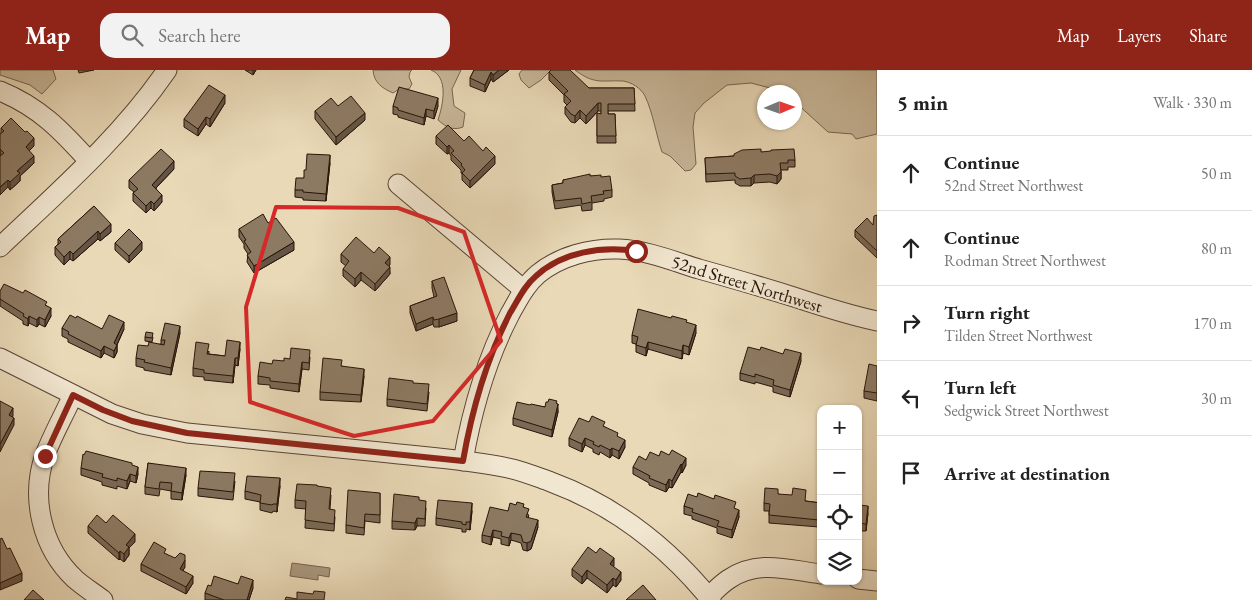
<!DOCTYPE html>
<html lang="en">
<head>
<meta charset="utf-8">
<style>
  body { margin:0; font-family:"EB Garamond",serif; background:#f2f2f2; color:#222 }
  .controls { position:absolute; right:15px; bottom:15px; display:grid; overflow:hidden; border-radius:10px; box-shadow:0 1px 4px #0004 }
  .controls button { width:45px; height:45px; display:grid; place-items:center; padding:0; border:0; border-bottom:1px solid #e0e0e0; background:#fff; color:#222; font:25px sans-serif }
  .compass { position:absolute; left:757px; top:15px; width:45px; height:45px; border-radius:50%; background:#fff; box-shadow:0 1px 4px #0004; rotate:88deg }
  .stop { position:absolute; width:15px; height:15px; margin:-11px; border:4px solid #8f2418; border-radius:50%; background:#fff }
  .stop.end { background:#8f2418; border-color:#fff; box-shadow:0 1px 5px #0008 }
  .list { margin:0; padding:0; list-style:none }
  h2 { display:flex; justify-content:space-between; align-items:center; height:65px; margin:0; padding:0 20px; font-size:21px }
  h2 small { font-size:16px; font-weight:400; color:#767676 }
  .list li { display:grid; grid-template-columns:32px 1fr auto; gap:15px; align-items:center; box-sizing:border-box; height:75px; padding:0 20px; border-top:1px solid #e0e0e0 }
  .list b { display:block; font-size:19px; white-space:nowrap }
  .list p { margin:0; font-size:16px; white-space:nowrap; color:#767676 }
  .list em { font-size:16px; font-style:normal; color:#767676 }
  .icon { flex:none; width:28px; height:28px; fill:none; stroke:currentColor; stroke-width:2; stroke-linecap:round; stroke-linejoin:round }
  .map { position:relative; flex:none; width:877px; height:530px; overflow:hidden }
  header { display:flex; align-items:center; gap:30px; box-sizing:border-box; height:70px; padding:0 25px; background:#8f2418; color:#fff }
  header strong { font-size:24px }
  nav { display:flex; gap:28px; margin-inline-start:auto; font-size:18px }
  .search { width:350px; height:45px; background:#f2f2f2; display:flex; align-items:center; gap:12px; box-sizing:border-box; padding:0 18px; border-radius:15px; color:#767676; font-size:19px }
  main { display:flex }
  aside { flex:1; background:#fff }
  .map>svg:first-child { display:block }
</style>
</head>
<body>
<header>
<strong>Map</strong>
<div class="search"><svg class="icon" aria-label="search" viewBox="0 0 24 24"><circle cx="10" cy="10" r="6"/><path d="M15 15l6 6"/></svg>Search here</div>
<nav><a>Map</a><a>Layers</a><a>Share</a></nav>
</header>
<main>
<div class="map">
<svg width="877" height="530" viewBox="0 0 877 530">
  <rect width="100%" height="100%" fill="#e9d9b7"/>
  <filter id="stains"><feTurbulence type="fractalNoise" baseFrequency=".004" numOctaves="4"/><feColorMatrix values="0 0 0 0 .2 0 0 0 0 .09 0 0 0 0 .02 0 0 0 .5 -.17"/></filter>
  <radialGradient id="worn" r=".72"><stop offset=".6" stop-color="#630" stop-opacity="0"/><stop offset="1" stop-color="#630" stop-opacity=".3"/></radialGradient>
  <g fill="#c8b799" stroke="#786550">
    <path d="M0,0H53L56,9L42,24L30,15L0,5Z"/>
    <path d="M373,0H412L410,2L409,7L412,14L409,19H399L393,23C382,18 374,13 373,0Z"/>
    <path d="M431,0H461L452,19L454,36L465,43L463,57C453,61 446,57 438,50C443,35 449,7 431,0Z"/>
    <path d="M522,0H551L541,10L529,18L521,10L519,4Z"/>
    <path d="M575,0H877V64L856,69L852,64L828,62L795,32L794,22H782L774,19L751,13L727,15L704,33L695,43L693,57L696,94L691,100L685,101L670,86L662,82C656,64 653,43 645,26C641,18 631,12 623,11C601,10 595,15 575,0Z"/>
  </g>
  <path fill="#a8967c" stroke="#75624e" d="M292,493L330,498L329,507L318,505V510L290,506Z"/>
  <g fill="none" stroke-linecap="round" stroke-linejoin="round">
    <g stroke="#594434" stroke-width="21">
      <g id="street">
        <path d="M0,21C39,37 61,60 89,91"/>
        <path d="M398,114L524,220"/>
        <path d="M0,177C59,121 121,67 167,0"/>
        <path d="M0,288L112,344L142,354L187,363C251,369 315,376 380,382C422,387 466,389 508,398C523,401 537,407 551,412C616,436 667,476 711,530"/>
        <path d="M73,325C64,345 53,364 45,385C30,428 42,478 75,509C84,517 94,523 103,530"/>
        <path d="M463,391C472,340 486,290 510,244C518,230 525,215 538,204C560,186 591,178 619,179C646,180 673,191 699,199C731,208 762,217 794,227C821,236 849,245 877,251"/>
        <path d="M858,509L877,511"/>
        <path d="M708,527C715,521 721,514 729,509C758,489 789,500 821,504"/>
      </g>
    </g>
    <use href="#street" stroke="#f1e6d0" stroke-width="19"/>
  </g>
  <g fill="#796955" stroke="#291308">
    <path d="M78,0H94L79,3Z"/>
    <path d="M245,0H256L253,5Z"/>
    <path d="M474,0H509L493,12L491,9L485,22L470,16V8Z"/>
    <path d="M549,2L589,18H634L635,41H608V44H615L616,73H597V43L601,44V41H598L586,54L580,48L575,53L571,52L565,44V37L567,35L564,32V25L549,10Z"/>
    <path d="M225,33L210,57L206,54L198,66L184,57V49Z"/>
    <path d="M338,36L365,50L336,75L315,49V41Z"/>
    <path d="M393,36H438L434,49L426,46L424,55L398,47V45L393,44Z"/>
    <path d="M1,58L34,76L29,81L34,93L20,106V111L10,120L8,117L0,125Z"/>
    <path d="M436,66L464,71L495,94L470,118L462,110V104L461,103V100L451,90V86L449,83L447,84L436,74Z"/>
    <path d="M761,82L795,90V97H788V100H781V109L777,114L770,112L754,113L751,116H740L735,113V110L706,112L705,88L734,86Z"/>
    <path d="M330,93L326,131L303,130V128L295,127V120L304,108L306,100Z"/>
    <path d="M174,99L156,118L162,132L154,141L151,138L146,143L133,131V123L134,122L129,118V110Z"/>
    <path d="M590,106L601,107L612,120V127L604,129V131L592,133V140L582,141L581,135L555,139L552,122V115L563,113V110Z"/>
    <path d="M94,136L111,162L100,171L98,169L73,191L70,189L64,195L55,185V177L58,174V169Z"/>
    <path d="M877,145V188L855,167V160L873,155Z"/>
    <path d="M268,153L294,180L254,203L247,192L248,184L244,178V174L239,167V159Z"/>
    <path d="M115,173L142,180L129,193L115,180Z"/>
    <path d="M374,183L390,195L389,196L390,204L375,221L361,210L355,217L343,206V199L346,196L341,192V184Z"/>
    <path d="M432,211L457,251L439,257H434L433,254L416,261L410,243V236L434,227L432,218Z"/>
    <path d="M0,221L47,236L51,246L45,257L39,254L37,257L29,253L28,256L23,254V251L0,236Z"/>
    <path d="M687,253L696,263L689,285L683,283L682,289L648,279L646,286L636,282V274L632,273V265Z"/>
    <path d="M62,258L102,259H124L117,275V282L114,288L104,283L101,288L68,272V269L62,266Z"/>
    <path d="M180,263L171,305L144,300V298L136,296V288L148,276L161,274V270Z"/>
    <path d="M145,267H153L152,272L145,271Z"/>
    <path d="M240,279L238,296L235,295L233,313L204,310V307L193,306V298L209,281V284L225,286Z"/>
    <path d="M310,287L309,300L302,299L299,322L270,318V315L258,314V306L272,294L284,291L290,289Z"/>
    <path d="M801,291L790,327L773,322V317L755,312V314L740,310V303Z"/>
    <path d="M342,296L364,306L361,332L320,330V322Z"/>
    <path d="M877,296V331L864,328V321Z"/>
    <path d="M413,313L429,322L427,341L387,336V329Z"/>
    <path d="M557,334L558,342L552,367L513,355V348L530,335L545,337Z"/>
    <path d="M589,352L605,357L618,367L625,377L619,389L612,385L610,388L600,382L599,385L593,382V379L585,375L582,382L569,376V368Z"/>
    <path d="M659,386L686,395L682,403L681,402L672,418L669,417L666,422L649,415V413L633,404V397L646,390Z"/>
    <path d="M148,393L186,405L182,430L171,429V421L160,419L159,426L145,424V417Z"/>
    <path d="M132,395L138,404L136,413L130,411L127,419L117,416V419L102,415V412L81,405V398Z"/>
    <path d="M235,411L233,430L198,426V418Z"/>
    <path d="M280,416L277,442L273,441L272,443L260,440V432L245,429V421Z"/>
    <path d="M317,416L331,425L330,439L335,447L334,461L305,458L306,439L295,438V430Z"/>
    <path d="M380,423V453L365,451L364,465L346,463V455Z"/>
    <path d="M778,424L806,431L821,433L819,457L769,453V441H764V433Z"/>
    <path d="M858,426L860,435L868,443L866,461H858Z"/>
    <path d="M419,430L426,438L425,456H417L415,460L392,459V451Z"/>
    <path d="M684,436L736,439L739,447L732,468L717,463V458L692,449V446L684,444Z"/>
    <path d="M524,437L529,446L528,447L538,457L531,479L527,481L523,480L521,473L511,470L509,476L501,474V469L493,467L491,475L482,472V465L508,441Z"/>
    <path d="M472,441L470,460L466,459V462H462V459L436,455V448Z"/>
    <path d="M106,453L135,472L129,478V485L124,492L120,489L119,490L88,463V456Z"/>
    <path d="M166,484L185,497L183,500L193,513L186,524L141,501V494Z"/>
    <path d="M613,496L621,510L616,517L613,515L607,523L587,508L582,514L572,506V499Z"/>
    <path d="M238,514L253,518L249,530H205V523L211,516Z"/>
  </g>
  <g fill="#635545" stroke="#291308">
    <path d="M253,0H256L253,5Z"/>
    <path d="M499,0H509L493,12V5Z"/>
    <path d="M491,2V9L485,22V15Z"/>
    <path d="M225,25V33L210,57V49Z"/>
    <path d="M438,28V36L434,49V41Z"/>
    <path d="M598,33V41L586,54V46Z"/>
    <path d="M426,39V46L424,55V48Z"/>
    <path d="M580,40V48L575,53V46Z"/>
    <path d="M365,43V50L336,75V67Z"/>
    <path d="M206,47V54L198,66V59Z"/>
    <path d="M34,68V76L26,84V77Z"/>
    <path d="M449,75V83L447,84V77Z"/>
    <path d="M330,85V93L326,131V124Z"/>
    <path d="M34,86V93L20,106V111L10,120V112L17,101Z"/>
    <path d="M495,86V94L470,118V111Z"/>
    <path d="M174,91V99L152,122V115Z"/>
    <path d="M781,102V109L777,114V106Z"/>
    <path d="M754,105V113L751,116V108Z"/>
    <path d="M8,110V117L0,125V117Z"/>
    <path d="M162,125V132L154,141V134Z"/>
    <path d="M151,131V138L146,143V136Z"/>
    <path d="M111,154V162L100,171V164Z"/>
    <path d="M98,161V169L73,191V184Z"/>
    <path d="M142,172V180L129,193V186Z"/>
    <path d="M294,172V180L254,203V196Z"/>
    <path d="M70,181V189L64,195V187Z"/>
    <path d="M390,187V195L385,200V193Z"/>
    <path d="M390,197V204L375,221V214Z"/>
    <path d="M361,202V210L355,217V209Z"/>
    <path d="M51,238V246L45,257V250Z"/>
    <path d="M457,243V251L439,257V249Z"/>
    <path d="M29,246V253L28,256V249Z"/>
    <path d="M39,247V254L37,257V250Z"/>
    <path d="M433,247V254L416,261V254Z"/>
    <path d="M124,252V259L114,281V273Z"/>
    <path d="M696,255V263L689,285V277Z"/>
    <path d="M180,256V263L171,305V298Z"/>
    <path d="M240,272V279L238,296V288Z"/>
    <path d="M648,272V279L646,286V278Z"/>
    <path d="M117,275V282L114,288V281Z"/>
    <path d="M683,275V283L682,289V281Z"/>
    <path d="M104,276V283L101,288V281Z"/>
    <path d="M801,283V291L790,327V320Z"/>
    <path d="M235,288V295L233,313V306Z"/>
    <path d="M302,292V299L299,322V314Z"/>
    <path d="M364,299V306L361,332V325Z"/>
    <path d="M558,334V342L552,367V360Z"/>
    <path d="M13,338V346L9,353V345Z"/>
    <path d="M14,348V355L0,382V374Z"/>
    <path d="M585,368V375L582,382V374Z"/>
    <path d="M625,370V377L619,389V381Z"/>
    <path d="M612,378V385L610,388V380Z"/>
    <path d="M686,388V395L682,403V395Z"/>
    <path d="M681,394V402L672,418V411Z"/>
    <path d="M138,397V404L136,413V406Z"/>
    <path d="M186,398V405L182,430V423Z"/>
    <path d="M130,404V411L127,419V411Z"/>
    <path d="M280,408V416L277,442V434Z"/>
    <path d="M669,409V417L666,422V415Z"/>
    <path d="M472,433V441L470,460V452Z"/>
    <path d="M868,436V443L866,461V454Z"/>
    <path d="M739,440V447L732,468V460Z"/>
    <path d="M417,448V456L415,460V453Z"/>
    <path d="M538,450V457L531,479L527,481V473Z"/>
    <path d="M493,460V467L491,475V467Z"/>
    <path d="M511,463V470L509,476V468Z"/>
    <path d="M135,464V472L129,478V485L124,492V484L126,475Z"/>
    <path d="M120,481V489L119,490V483Z"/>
    <path d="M614,488V496L610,501V494Z"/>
    <path d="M185,490V497L180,506V499Z"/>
    <path d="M587,500V508L582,514V507Z"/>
    <path d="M621,502V510L616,517V510Z"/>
    <path d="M22,503V511L0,520V513Z"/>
    <path d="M193,506V513L186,524V517Z"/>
    <path d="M613,508V515L607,523V515Z"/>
    <path d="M253,510V518L249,530H247Z"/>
  </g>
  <g fill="#8d7a63" stroke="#291308">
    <path d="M474,0H499L493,5L491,2L485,15L470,8Z"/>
    <path d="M551,0H570L589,18H634L635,34H608V44H615L616,66H597V43L601,44V33H598L586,46L580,40L575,46L571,44L565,37L571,31L564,24L568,21L549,2Z"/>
    <path d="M209,15L225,25L210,49L206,47L198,59L184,49Z"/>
    <path d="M399,17L438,28L434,41L426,39L424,48L398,40V38L393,36Z"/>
    <path d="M351,26L365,43L336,67L315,41L331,28L338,36Z"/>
    <path d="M11,48L25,62L27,61L34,68L26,77L34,86L17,101L20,103L10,112L8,110L0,117V86L4,83L0,79V64L4,61L1,58Z"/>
    <path d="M448,55L464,71L469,66L483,81L486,77L495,86L470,111L462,103L465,100L461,95L462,94L451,83L454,81L449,75L447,77L436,66Z"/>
    <path d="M161,79L174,91L152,115L162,125L154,134L151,131L146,136L133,123L138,119L129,110Z"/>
    <path d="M761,79V82L771,81V80L794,79L795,90H788V93H780L781,102L777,106L770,104L754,105L751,108L740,109L735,106V103L706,104L705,88L734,86V84L742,80Z"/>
    <path d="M307,84L330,85L326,124L303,122V120H295L296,108H304V100H306Z"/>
    <path d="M590,104V106L601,105V107L610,106L612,120L603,121L604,124L591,126L592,132L582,134L581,128L555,131L552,115L563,113V110Z"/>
    <path d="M94,136L111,154L100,164L98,161L73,184L70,181L64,187L55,177L61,172L58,169Z"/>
    <path d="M263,144L268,153L276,148L294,172L254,196L247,185L251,182L244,171L246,170L239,159Z"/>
    <path d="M877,145V181L855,160L867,148L873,155L874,146Z"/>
    <path d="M129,159L142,172L129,186L115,173Z"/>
    <path d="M356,167L374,183L379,177L390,187L385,193L390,197L375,214L361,202L355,209L343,199L349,191L341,184Z"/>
    <path d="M444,207L457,243L439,249L434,250L433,247L416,254L410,236L437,226L432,211Z"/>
    <path d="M4,214L23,223L25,220L47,232L45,235L51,238L45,250L39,247L37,250L29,246L28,249L23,246L24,244L0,229V221Z"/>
    <path d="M638,239L671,248L672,246L687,250L686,252L696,255L689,277L683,275L682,281L648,272L646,278L636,275L638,267L632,265Z"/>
    <path d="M70,245L76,248L77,246L102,259L109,245L124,252L114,273L117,275L114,281L104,276L101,281L68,264L69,262L62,258Z"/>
    <path d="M165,253L180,256L171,298L144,292L145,290L136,288L138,275L148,276L149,272L164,275L165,270H161Z"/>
    <path d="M146,262L153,263L152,268L145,267Z"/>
    <path d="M227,270L240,272L238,288H235L233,306L204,303V300L193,298L196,272L209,274L207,284L225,286Z"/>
    <path d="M748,277L760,280L761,277L783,284L785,279L801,283L790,320L773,315L774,310L755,304V307L740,303Z"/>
    <path d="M291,278L310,280L309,293L302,292L299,314L270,311V308L258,306L260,292L272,294L273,290L284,291V288L290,289Z"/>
    <path d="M323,288L342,290L341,296L364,299L361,325L320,322Z"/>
    <path d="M869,294L877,296V323L864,321Z"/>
    <path d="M389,308L413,311V313L429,314L427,334L387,329Z"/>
    <path d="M549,329L557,331L556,333L558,334L552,360L513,348L517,332L530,335L531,334L545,337L546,332H548Z"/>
    <path d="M0,331L13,338L9,345L14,348L0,374Z"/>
    <path d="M592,346L605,352L603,356L618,363L617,366L625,370L619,381L612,378L610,380L600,375L599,377L593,374L594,372L585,368L582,374L569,368L579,348L589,352Z"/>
    <path d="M672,380L686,388L682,395L681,394L672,411L669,409L666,415L649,408L650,406L633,397L639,386L646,390L650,382L659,386L661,381L669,385Z"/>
    <path d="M86,381L132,393V395L138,397L136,406L130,404L127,411L117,408V411L102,407L103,404L81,398L83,384L84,385Z"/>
    <path d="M148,393L186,398L182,423L171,421L172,413L160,412L159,419L145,417Z"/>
    <path d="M200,401L235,403L233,422L198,418Z"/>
    <path d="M247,406L280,408L277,434H273L272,435L260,433L261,425L245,421Z"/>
    <path d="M297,414L317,415V416L331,418L329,439L335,440L334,454L305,450L306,431L295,430Z"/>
    <path d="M765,418L778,419V424L792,425L793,418L806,420L805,431L821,433L819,450L769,445L770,434L764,433Z"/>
    <path d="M348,420L380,423V445L365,444L364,458L346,455Z"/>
    <path d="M698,423L714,429L715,425L736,432L734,438L739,440L732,460L717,456L719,451L692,442L693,439L684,436L688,424L697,427Z"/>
    <path d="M394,424L419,427V430L426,431L425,449L417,448L415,453L392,451Z"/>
    <path d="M858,426H860L859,435L868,436L866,454L858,453Z"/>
    <path d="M438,430L472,433L470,452H466V455L462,454V452L436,448Z"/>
    <path d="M517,432L524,434L523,437L529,439L526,447L538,450L531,471L527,473L523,472L521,465L511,463L509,468L501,466L502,462L493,460L491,467L482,465L490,437L508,441L510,433L516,435Z"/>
    <path d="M97,445L106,453L113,445L135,464L126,475L129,477L124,484L120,481L119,483L88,456Z"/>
    <path d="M2,468L7,479L10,478L22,503L0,513V469Z"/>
    <path d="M154,472L166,479L164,483L175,488L180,483L185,485V490L180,499L193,506L186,517L141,494Z"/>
    <path d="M588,477L596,483L600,478L614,488L610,494L621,502L616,510L613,508L607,515L587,500L582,507L572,499Z"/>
    <path d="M214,506L238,514L241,506L253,510L247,530H224L205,523L208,515L211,516Z"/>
    <path d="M643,515L656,530H626Z"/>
    <path d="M33,520L44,530H24Z"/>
    <path d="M314,521L325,522L324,530H285L286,527L297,529V522L313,524Z"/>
  </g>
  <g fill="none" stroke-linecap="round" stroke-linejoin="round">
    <path stroke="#8f2418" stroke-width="6" d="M45,386L73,325L103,340L132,351L187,363L463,391C472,339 486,290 510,243C518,230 524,216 536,206C562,182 601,176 636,181"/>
  </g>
  <path fill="none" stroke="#d62828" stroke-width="4" stroke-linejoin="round" d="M276,137L398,138L464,162L501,271L433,351L354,366L250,332L246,237Z"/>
  <g text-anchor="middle" stroke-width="4" stroke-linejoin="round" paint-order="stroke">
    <g font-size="18" fill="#291308" stroke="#f1e6d0">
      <text transform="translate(747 214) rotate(17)" y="6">52nd Street Northwest</text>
    </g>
  </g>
  <rect width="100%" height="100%" filter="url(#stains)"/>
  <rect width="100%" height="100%" fill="url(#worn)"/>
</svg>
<div class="controls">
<button>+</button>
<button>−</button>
<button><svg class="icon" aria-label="locate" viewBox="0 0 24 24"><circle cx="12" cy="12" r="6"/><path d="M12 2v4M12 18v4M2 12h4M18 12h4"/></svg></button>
<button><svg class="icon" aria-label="layers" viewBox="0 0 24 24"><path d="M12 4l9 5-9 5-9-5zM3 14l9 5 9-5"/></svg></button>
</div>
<svg class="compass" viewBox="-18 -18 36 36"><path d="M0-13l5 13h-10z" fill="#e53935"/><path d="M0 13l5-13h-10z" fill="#767676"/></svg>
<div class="stop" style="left:636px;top:181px"></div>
<div class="stop end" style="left:45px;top:386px"></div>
</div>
<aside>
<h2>5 min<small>Walk · 330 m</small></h2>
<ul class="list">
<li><svg class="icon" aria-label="ahead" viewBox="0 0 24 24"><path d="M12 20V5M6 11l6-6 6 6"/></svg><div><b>Continue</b><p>52nd Street Northwest</p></div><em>50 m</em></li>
<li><svg class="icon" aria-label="ahead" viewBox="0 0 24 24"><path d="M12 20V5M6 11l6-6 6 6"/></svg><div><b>Continue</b><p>Rodman Street Northwest</p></div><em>80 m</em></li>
<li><svg class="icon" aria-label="right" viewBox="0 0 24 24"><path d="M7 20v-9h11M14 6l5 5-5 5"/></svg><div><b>Turn right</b><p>Tilden Street Northwest</p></div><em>170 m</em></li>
<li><svg class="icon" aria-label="left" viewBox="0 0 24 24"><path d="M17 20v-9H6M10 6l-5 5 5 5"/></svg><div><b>Turn left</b><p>Sedgwick Street Northwest</p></div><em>30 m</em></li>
<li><svg class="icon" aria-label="arrive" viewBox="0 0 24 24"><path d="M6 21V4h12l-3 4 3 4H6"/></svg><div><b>Arrive at destination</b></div></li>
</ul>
</aside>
</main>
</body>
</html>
